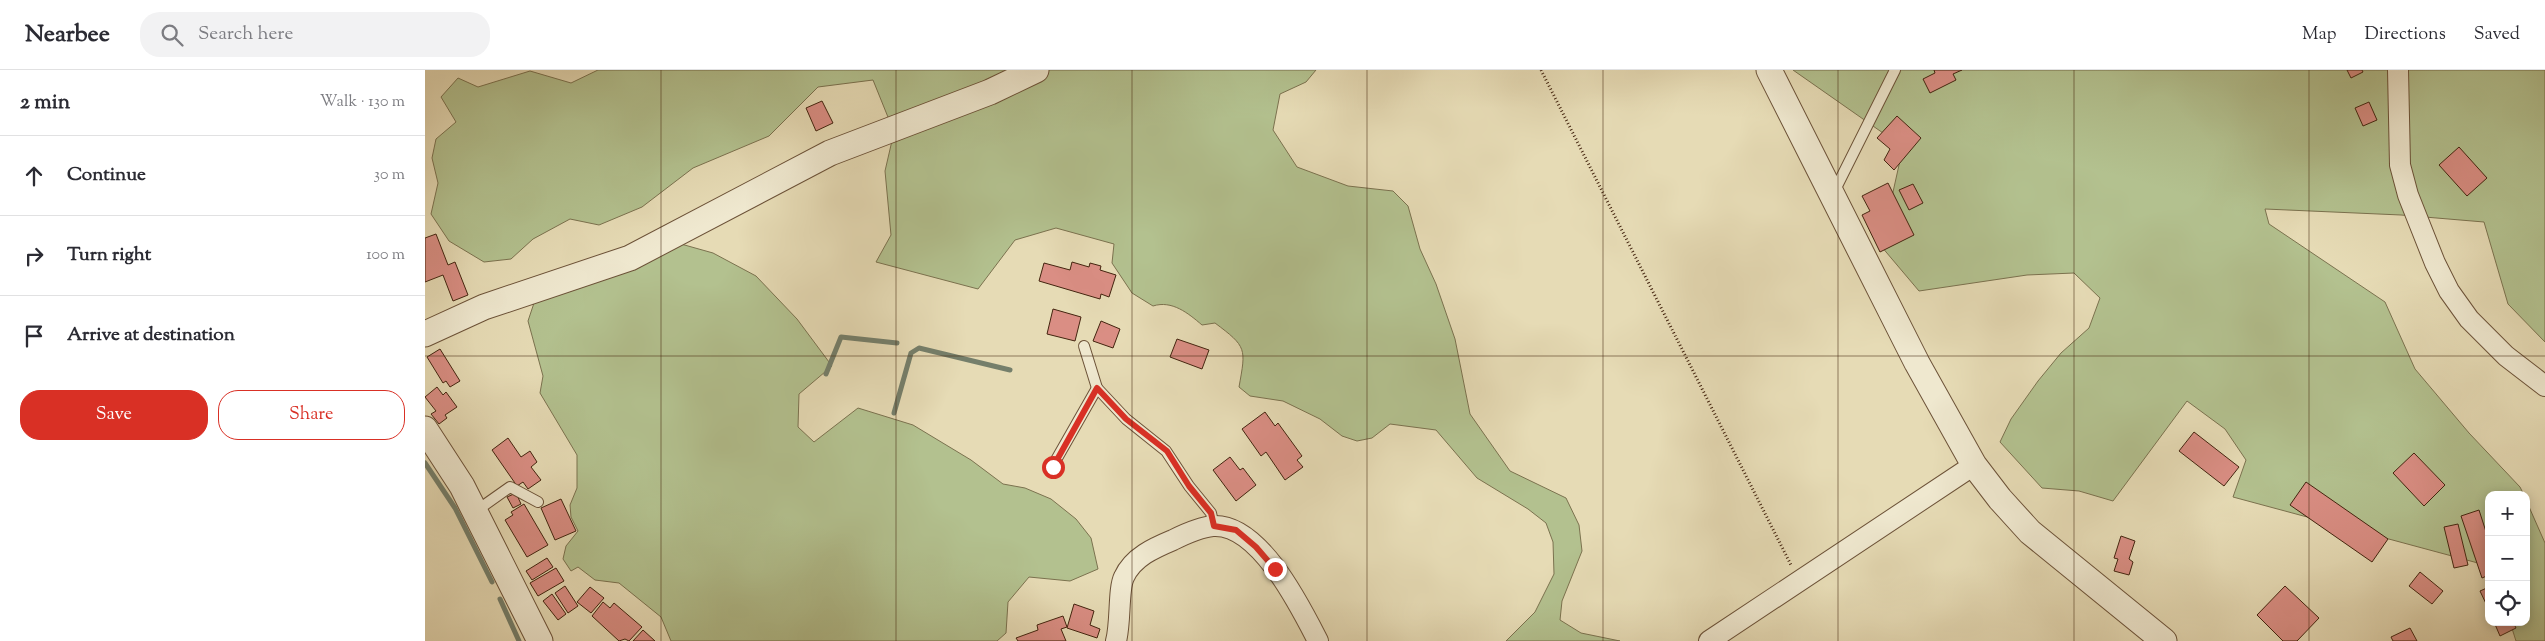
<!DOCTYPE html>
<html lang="en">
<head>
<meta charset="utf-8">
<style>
  body { margin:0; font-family:"Sorts Mill Goudy",serif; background:#f2f2f3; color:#2b2b33 }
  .controls { position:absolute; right:15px; bottom:15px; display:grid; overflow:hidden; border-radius:10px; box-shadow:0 2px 12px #0003 }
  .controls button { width:45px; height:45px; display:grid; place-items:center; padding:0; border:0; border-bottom:1px solid #e1e1e2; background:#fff; color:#2b2b33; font:25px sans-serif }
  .stop { position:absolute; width:15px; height:15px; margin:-11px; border:4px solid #d93025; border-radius:50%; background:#fff }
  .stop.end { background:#d93025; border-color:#fff; box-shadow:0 1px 5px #0008 }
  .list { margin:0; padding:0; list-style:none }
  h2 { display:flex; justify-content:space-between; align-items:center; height:65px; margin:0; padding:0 20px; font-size:21px }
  h2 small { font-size:16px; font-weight:400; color:#7c7c81 }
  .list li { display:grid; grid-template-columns:32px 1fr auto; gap:15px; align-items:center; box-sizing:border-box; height:80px; padding:0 20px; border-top:1px solid #e1e1e2 }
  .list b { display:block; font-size:19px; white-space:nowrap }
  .list em { font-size:16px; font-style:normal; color:#7c7c81 }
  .actions { display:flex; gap:10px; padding:15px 20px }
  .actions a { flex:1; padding:11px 0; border:1px solid #d93025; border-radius:20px; text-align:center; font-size:18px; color:#d93025 }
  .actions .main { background:#d93025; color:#fff }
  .icon { flex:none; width:28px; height:28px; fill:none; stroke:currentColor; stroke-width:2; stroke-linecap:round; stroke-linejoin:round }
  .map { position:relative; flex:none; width:2120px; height:571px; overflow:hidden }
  header { display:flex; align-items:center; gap:30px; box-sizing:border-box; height:70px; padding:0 25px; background:#fff; border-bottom:1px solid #e1e1e2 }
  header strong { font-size:24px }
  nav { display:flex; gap:28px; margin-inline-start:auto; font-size:18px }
  .search { width:350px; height:45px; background:#f2f2f3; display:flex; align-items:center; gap:12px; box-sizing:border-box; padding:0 18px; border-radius:20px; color:#7c7c81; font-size:19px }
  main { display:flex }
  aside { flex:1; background:#fff }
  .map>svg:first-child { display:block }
</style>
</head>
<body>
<header>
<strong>Nearbee</strong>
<div class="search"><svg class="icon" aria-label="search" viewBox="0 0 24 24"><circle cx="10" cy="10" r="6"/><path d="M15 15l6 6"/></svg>Search here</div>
<nav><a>Map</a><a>Directions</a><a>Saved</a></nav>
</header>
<main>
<aside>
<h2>2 min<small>Walk · 130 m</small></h2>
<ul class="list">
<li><svg class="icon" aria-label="ahead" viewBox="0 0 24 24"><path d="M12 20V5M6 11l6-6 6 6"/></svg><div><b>Continue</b></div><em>30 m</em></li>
<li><svg class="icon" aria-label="right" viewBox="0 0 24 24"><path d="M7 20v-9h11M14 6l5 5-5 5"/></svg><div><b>Turn right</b></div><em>100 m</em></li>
<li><svg class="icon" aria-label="arrive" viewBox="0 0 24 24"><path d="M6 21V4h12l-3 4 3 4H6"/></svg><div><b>Arrive at destination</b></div></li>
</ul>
<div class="actions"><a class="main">Save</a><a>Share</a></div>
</aside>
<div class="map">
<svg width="2120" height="571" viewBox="0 0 2120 571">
  <rect width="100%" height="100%" fill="#e6dbb5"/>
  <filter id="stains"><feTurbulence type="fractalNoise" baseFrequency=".004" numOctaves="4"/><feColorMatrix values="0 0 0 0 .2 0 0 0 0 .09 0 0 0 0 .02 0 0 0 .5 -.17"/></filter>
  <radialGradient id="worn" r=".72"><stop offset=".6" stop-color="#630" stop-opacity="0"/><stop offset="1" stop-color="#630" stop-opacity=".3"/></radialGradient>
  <g fill="#b3c18f" stroke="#7b724f">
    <path d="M173,0H891L881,12L855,24L848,60L872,97L923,116L968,121L983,136L995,179L1011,214L1030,269L1045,344L1085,401L1141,428L1154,455L1157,481L1137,531L1135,550L1156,563L1195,571H1081L1110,542L1129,504L1128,472L1121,453L1103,439L1052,408L1011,360L965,354L947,368L932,371L917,366L895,349L858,331L825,326L814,317C821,278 822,277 790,253L777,255C763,243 747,230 728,236L707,223L687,193L689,174L631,158L590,170L553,219L451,192L466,165L460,101L469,62L448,10L393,17L344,66L268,98L217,137L174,155L145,149L108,169L86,189L59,192L24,171L6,144L13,113L7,88L11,69L31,52L16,27L33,8L53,17L105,1L146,13Z"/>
    <path d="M1368,0H2120V272L2083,234L2059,152L1976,145L1840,139L1844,154L1960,232L1990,299L2044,363L2095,417L2099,425H2064V496L1808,427L1821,390L1800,359L1762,331L1688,431L1654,421L1617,418L1575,372L1586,349L1613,311L1636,283L1664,258L1675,228L1649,203L1602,205L1494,221L1456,176L1478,77Z"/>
    <path d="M256,174L288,183L331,206L372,249L407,296L374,324L373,357L389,372L433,338L488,355L546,390L578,414L600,418L626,429L651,449L666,468L673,499L645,511L604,507L583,532L581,563L572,571H246L236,547L194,513L170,510L153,497L146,501L138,489L141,476L153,461L146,447L145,435L152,418V385L115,323L118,306L103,251L109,233Z"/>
    <path d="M2101,430L2120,473V571H2091L2085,552H2101Z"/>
  </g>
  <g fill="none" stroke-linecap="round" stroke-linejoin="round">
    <g stroke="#757f6b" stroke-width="5">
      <path d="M401,304L416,267L472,273"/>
      <path d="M469,343L486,283L494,278L585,300"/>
      <path d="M0,393L30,438L67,512"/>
      <path d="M75,529L94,571"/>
    </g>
  </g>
  <g fill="#da8e84" stroke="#43240f">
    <path d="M1509,0H1537L1528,4L1531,10L1505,23L1498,9L1510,3Z"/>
    <path d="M1922,0H1937L1938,2L1926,8Z"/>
    <path d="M397,31L408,53L391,61L381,38Z"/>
    <path d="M1944,32L1952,50L1938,56L1930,38Z"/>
    <path d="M1472,46L1496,68L1469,100L1459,90L1465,79L1452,68Z"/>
    <path d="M2034,77L2062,108L2042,126L2014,95Z"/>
    <path d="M1463,113L1489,165L1455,182L1437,145L1445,141L1437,126Z"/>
    <path d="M1488,114L1498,133L1484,140L1474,120Z"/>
    <path d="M11,164L23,195L30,192L43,225L28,231L18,205L0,212V168Z"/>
    <path d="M647,192L664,197L665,193L676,196L675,200L691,205L684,227L676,224L675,229L614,211L619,193L645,200Z"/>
    <path d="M628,239L656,247L650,271L622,264Z"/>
    <path d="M676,251L695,259L688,278L668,271Z"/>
    <path d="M752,269L784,280L777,299L745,287Z"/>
    <path d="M15,279L35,311L25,317L21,311L18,313L2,287Z"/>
    <path d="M12,317L18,325L21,322L32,337L20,345L22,348L14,354L6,344L11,341L0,327Z"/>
    <path d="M840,342L850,356L853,353L877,386L872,390L878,397L860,410L841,382L836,386L817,359Z"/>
    <path d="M1769,362L1814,397L1799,416L1754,381Z"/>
    <path d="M83,368L96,387L105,381L112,392L106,397L116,410L103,419L98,412L92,416L67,380Z"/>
    <path d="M1989,383L2020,415L1999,436L1968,403Z"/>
    <path d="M805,387L815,400L818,398L831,415L811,431L788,400Z"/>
    <path d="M1881,412L1963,469L1947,492L1865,435Z"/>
    <path d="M91,423L96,434L88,438L82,427Z"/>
    <path d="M136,429L151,461L130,470L116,438Z"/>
    <path d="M99,434L123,475L102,487L80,450L88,445L86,442Z"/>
    <path d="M2054,440L2064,471V505L2057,508L2036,446Z"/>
    <path d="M2033,454L2043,495L2029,498L2019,457Z"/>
    <path d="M1696,466L1710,471L1704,489L1708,492L1704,505L1689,501L1693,489L1689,488Z"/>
    <path d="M122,488L128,497L107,510L101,501Z"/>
    <path d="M131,498L139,511L113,526L105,513Z"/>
    <path d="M1995,502L2018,521L2007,534L1984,516Z"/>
    <path d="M140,516L153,536L143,543L130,523Z"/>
    <path d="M1860,516L1894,548L1872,571H1858L1832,545Z"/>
    <path d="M165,517L179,528L166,543L152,532Z"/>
    <path d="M2064,517V540L2055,521Z"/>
    <path d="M127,524L141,544L133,550L118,531Z"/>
    <path d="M178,532L185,538L189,533L217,557L204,571L200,569L194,571L167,546Z"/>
    <path d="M649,534L669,541L665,555L675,559L672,568L642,558Z"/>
    <path d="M638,546L642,557L636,559L641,571H593L591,568L613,560L612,555Z"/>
    <path d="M2069,552H2088L2091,558L2075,566Z"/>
    <path d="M1985,558L1992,571H1968L1966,567Z"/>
    <path d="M218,560L230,571H208Z"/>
  </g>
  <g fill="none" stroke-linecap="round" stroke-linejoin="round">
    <g stroke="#6c5238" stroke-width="12">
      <g id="service">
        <path d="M1409,122L1470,0"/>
        <path d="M659,276L672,318"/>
        <path d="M627,397L672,318L701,349L741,381L764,416L786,443L789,456"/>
        <path d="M51,441L85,417L113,432"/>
      </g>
    </g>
    <g stroke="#6c5238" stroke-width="22">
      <g id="minor">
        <path d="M1973,0L1975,95L1983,125L2010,193L2024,221L2044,249L2081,286L2120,316"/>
        <path d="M691,571C696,553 693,519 699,507C708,487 729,478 748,470C760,464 775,457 788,456C834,453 875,536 893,571"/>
        <path d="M1284,571L1549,395"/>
      </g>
    </g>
    <g stroke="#6c5238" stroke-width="27">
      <g id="tertiary">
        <path d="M1344,0L1492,293L1549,395L1575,429L1605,462L1739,571"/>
        <path d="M0,264L59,237L205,188L405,83L565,22L611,0"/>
        <path d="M0,359L37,416L115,571"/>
      </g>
    </g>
    <path stroke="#43240f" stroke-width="3" stroke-dasharray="1 2.5" stroke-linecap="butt" d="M1116,0L1366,495"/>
    <use href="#service" stroke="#efe8cf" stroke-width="10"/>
    <use href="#minor" stroke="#efe8cf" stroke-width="20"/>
    <use href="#tertiary" stroke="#efe8cf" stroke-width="25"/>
  </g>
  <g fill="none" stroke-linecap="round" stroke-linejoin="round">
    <path stroke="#d93025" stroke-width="6" d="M628,397L672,318L701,349L742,381L764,416L786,443L789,456L811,460L831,477L850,499"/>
  </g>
  <path fill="none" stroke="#43240f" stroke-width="1" stroke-opacity="0.55" d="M236,0V571M471,0V571M707,0V571M942,0V571M1178,0V571M1413,0V571M1649,0V571M1884,0V571M0,286H2120"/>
  <rect width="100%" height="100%" filter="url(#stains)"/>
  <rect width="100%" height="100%" fill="url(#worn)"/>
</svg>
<div class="controls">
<button>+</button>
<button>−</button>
<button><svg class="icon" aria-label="locate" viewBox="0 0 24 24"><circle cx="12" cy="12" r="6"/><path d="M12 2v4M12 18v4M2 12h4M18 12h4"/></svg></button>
</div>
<div class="stop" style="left:628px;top:397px"></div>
<div class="stop end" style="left:850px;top:499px"></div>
</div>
</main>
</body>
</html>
